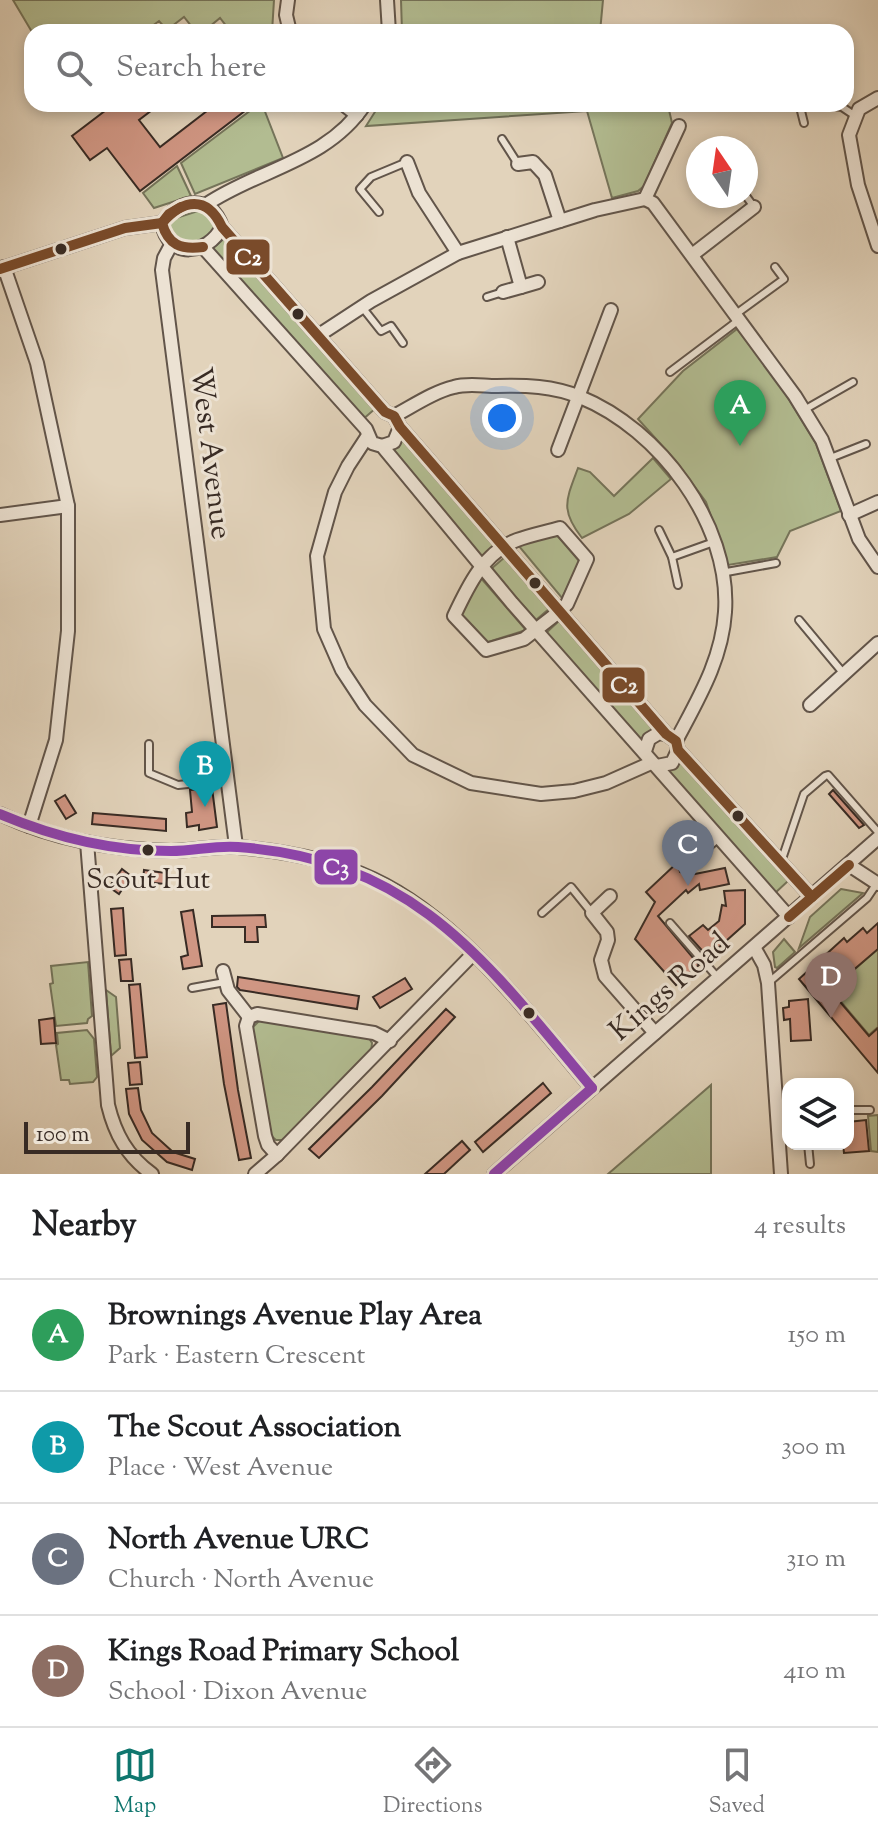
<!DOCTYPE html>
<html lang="en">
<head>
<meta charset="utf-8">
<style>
  body { margin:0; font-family:"Sorts Mill Goudy",serif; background:#f2f2f2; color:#202124 }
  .controls { position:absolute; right:24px; bottom:24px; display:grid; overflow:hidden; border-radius:16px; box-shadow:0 4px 12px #0003 }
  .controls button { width:72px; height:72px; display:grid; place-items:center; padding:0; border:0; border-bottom:2px solid #e0e0e0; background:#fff; color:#202124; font:40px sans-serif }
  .compass { position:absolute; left:686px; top:136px; width:72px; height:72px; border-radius:50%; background:#fff; box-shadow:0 4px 12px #0003; rotate:347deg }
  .scale { position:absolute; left:24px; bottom:20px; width:166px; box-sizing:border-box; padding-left:8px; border:4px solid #382b24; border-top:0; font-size:22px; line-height:28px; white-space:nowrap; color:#382b24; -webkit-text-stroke:6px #ece2d3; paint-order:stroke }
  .you { position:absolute; left:502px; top:418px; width:28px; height:28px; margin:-20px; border:6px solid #fff; border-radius:50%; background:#1a73e8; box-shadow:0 0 0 12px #1a73e833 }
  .badge { display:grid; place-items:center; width:52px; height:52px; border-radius:50%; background:#0f766e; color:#fff; font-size:26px; font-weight:700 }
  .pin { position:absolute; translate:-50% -66px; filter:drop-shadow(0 2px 4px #0008) }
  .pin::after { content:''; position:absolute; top:42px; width:28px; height:24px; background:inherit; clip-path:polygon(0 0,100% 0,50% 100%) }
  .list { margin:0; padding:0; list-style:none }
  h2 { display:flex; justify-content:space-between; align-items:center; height:104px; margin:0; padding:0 32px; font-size:34px }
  h2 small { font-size:26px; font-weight:400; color:#757577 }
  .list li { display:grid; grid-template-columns:52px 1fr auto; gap:24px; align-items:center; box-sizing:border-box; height:112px; padding:0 32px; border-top:2px solid #e0e0e0 }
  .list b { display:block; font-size:30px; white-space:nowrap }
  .list p { margin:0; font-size:26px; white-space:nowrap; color:#757577 }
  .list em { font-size:26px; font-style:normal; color:#757577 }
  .icon { flex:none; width:44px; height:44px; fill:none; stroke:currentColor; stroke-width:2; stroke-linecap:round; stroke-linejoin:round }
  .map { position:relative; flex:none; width:878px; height:1174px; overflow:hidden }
  .search { position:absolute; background:#fff; box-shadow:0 4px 12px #0003; left:24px; right:24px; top:24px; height:88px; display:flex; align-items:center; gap:20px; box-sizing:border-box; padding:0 28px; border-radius:24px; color:#757577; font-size:30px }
  .sheet { height:552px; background:#fff }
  nav { display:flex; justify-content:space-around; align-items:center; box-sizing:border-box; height:112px; border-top:2px solid #e0e0e0; background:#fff; font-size:22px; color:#757577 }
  nav a { display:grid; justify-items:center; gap:4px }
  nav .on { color:#0f766e }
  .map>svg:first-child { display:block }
</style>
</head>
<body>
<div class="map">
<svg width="878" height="1174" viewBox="0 0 878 1174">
  <rect width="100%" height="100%" fill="#e2d3bb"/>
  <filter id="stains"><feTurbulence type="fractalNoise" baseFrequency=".0025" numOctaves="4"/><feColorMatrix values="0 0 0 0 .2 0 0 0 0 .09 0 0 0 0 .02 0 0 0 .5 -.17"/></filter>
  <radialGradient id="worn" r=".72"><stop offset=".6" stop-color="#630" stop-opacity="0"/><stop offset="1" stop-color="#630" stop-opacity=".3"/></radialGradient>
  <g fill="#b2bc91" stroke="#75745a" stroke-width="2">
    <path d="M13,0H274L272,32H231L220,18L203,32H196L184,17L167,30L159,21L144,32H132L129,29L125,32H54L51,28L46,32H32Z"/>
    <path d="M401,0H603L600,32H402Z"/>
    <path d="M259,104H262L283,158L195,194L181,163Z"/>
    <path d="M380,104H595V111L669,110L672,123L644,186L638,191L612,198L587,111L366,126Z"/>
    <path d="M177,166L191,196L154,208L143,193Z"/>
    <path d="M201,210C211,214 214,218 215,229L206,241L186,245L171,238L169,226L173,219Z"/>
    <path d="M226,237L376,408L362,420L212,249Z"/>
    <path d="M737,329L777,380L816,444L841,511L790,531L777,557L728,565L706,502L675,460L638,419L683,371Z"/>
    <path d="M404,439L495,545L481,557L390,451Z"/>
    <path d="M653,458L671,479L629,514L582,538C560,510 566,500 578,468L590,472L614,496Z"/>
    <path d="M555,533L580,562L562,598L518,545Z"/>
    <path d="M505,557L550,608L536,620L491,569Z"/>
    <path d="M480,577L526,630L485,643L461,616Z"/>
    <path d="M560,620L655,727L640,740L546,633Z"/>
    <path d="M681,759L788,881L774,894L667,772Z"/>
    <path d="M841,889L863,893L799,948L810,917Z"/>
    <path d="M784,939L795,952L777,968L775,967L773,952Z"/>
    <path d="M878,949V1027L869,1035L831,990Z"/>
    <path d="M88,962L92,1016L88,1019L87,1023L56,1026L50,984L53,983L51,966Z"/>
    <path d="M106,990L116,997L120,1048L111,1056Z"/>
    <path d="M260,1020L369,1038L372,1043L371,1052L286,1140H276L269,1134L252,1031L253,1027Z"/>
    <path d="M87,1030L94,1039L97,1077L93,1082L70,1084L69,1080H61L56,1045L58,1044L57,1033Z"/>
    <path d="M711,1085V1174H608Z"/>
    <path d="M878,1115V1152L871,1151L868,1116Z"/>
  </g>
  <g fill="#d09683" stroke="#382b24" stroke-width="2">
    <path d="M114,104H160L139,120L160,147L216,104H254L140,191L107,148L90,160L72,136Z"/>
    <path d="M212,788L217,827L199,830V825L187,827L186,813L192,812L190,790Z"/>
    <path d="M833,790L864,825L859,828L829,794Z"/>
    <path d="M65,795L76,813L66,819L55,801Z"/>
    <path d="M93,813L166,819V831L92,824Z"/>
    <path d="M678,862L680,872L690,875L725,868L729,884L700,890L699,884L688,893L686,890L658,916L699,965L676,985L635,939L655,902L646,892Z"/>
    <path d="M122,869L131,876L119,894L109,887Z"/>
    <path d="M144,870L166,873L165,884L143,882Z"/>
    <path d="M745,890V924L708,957L689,936L703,925L708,930L719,921L722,905L726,906L724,891Z"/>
    <path d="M123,908L126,955L115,956L111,909Z"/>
    <path d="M193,910L202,966L183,969L181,957L188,955L181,912Z"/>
    <path d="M265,915L266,927H257L258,942H245V927H212V916Z"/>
    <path d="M878,923V949L830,990L869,1036L878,1028V1073L799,979L844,938L847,942L863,928L867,933Z"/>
    <path d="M131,959L133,981H121L119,960Z"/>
    <path d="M238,977L359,996L357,1009L240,990L237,987Z"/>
    <path d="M405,978L412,989L380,1008L373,997Z"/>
    <path d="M140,984L147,1057L135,1058L129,985Z"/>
    <path d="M808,999L811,1040L791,1041L790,1019L784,1020L783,1008L789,1007V1001Z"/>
    <path d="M226,1003L238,1090L251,1158L239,1160L224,1084L213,1005Z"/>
    <path d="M446,1009L455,1017L382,1096L319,1158L309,1149L372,1087Z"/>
    <path d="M54,1018L56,1043L41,1044L39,1020Z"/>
    <path d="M140,1062L142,1084L130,1085L128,1063Z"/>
    <path d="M543,1083L551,1093L483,1152L475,1142Z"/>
    <path d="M138,1088L141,1110L152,1133L173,1152L195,1159L192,1170L167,1162L142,1140L129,1114L126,1089Z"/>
    <path d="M866,1120L869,1151L844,1153L843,1144H848V1122Z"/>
    <path d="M462,1141L470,1150L459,1160L444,1174H425Z"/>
  </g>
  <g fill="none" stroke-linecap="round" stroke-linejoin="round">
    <g stroke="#62554a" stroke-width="10">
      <g id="lane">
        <path d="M799,104L800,107L817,104"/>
        <path d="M820,104L842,107L857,117"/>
        <path d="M800,107L804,123"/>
        <path d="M502,139L518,164"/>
        <path d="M746,196L754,207"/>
        <path d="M379,212L360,189L371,177L407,162"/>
        <path d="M487,297L503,292"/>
        <path d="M362,307L381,331L391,326L403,343"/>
        <path d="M736,314L784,279L775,267"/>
        <path d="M670,372L739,320"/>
        <path d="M804,410L853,382"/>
        <path d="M828,459L866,444"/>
        <path d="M659,530L672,557L714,542"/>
        <path d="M672,557L678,585"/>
        <path d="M721,573L776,563"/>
        <path d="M799,620L844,674"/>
        <path d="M149,744V773L178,785L227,780"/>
        <path d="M781,862L804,794L825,776L828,775L878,832"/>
        <path d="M684,868L719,838"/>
        <path d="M542,913L571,887L592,913"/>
        <path d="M670,923L718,978"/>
        <path d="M768,983L867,898L877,883"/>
        <path d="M192,988L225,982"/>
        <path d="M848,1110H870"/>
        <path d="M808,1144L810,1164"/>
      </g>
    </g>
    <g stroke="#62554a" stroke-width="16">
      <g id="street">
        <path d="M288,0L286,15L290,32"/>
        <path d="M387,0L389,32"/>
        <path d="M878,98L859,109L849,135L858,185L878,246"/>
        <path d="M343,104L357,115"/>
        <path d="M407,162L419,193L458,253"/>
        <path d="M518,164L533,162L545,175L560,221"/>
        <path d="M645,199L653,203L795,396L822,440L859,539L878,567"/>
        <path d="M645,199L679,126"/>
        <path d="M207,204C259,169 328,161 365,104"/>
        <path d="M222,227C208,255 168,260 162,223C180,198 211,194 222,227L385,412L394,416L400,427L666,734L676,741L678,750L812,897"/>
        <path d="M507,237L521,287L538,282"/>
        <path d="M171,245L164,258L162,270L236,846"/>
        <path d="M203,247L366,429L372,443L382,446L512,603L789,917"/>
        <path d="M692,255L754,207"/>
        <path d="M4,267L37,363L68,506V631L56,740L29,826"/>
        <path d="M0,269L125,228L162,223"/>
        <path d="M503,292L521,287"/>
        <path d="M319,335L371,301L458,253L595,210L645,199"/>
        <path d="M394,416C413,406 433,392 454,387C467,383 483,386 497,386C525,385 553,386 580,397C659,429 731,524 725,612C722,660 698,699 676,741"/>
        <path d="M367,437L348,466L335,492L317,556L324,629L342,670L365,705L413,755L471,783L541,794L574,791L606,783L651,763"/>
        <path d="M382,446L394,442L400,427"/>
        <path d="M558,450L611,310"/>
        <path d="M0,515L68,506"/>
        <path d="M849,515L878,502"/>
        <path d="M560,528L587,559L567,604L560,611L524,639L486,650L454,616C468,586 484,552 517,540C531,535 546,532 560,528Z"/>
        <path d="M810,705L878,643"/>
        <path d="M645,751L649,739L659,733L666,734"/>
        <path d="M657,766L672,763L678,750"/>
        <path d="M0,814C53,839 113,850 171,851C193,851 216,845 238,847C284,851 332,860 373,879C461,920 530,1016 592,1088"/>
        <path d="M87,842L108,1105C115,1134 127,1156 152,1174"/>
        <path d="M849,865L878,884"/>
        <path d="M610,896L592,913L607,932L608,940L601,960L605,976L655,1033"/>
        <path d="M754,947L764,965L768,983L781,1174"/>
        <path d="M223,971L228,990L249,1017"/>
        <path d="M277,1155L268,1145L265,1136L246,1026L249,1017L257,1014L374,1033L390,1041"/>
        <path d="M255,1174L277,1155L473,954"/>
        <path d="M494,1174L878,838"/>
      </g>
    </g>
    <use href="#lane" stroke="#ece2d3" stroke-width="6"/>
    <use href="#street" stroke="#ece2d3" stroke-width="12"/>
    <g stroke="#ece2d3" stroke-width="16">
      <g id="bus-1">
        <path d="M181,207L169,214L162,223C168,245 181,250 203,247"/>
        <path d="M0,269L125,228L162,223C183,199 207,195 222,227L385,412L394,416L400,427L666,734L676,741L678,750L812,897"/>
        <path d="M789,917L849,865"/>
      </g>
    </g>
    <g stroke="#ece2d3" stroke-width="16">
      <g id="bus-2">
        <path d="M0,814C54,837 112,851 171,851C194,851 216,845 238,847C417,860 486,962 592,1088"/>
        <path d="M494,1174L592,1088"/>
      </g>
    </g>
    <use href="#bus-1" stroke="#7a4b2a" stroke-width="10"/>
    <use href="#bus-2" stroke="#8e44ad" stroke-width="10"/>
  </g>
  <g fill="#382b24" stroke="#ece2d3" stroke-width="3">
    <circle cx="61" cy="249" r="7"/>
    <circle cx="298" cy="314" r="7"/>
    <circle cx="535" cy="583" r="7"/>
    <circle cx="738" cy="816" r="7"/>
    <circle cx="148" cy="850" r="7"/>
    <circle cx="529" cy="1013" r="7"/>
  </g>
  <g text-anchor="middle" stroke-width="6" stroke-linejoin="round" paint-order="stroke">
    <g font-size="28" fill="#382b24" stroke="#ece2d3">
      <text x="148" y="888">Scout Hut</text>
    </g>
    <g font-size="30" fill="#382b24" stroke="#ece2d3">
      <text transform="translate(212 453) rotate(83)" y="10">West Avenue</text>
      <text transform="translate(669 986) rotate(-41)" y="10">Kings Road</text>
    </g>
  </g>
  <g stroke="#ece2d3" stroke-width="3">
    <rect x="225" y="238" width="46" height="38" rx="8" fill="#7a4b2a"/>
    <rect x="601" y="666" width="45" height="38" rx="8" fill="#7a4b2a"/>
    <rect x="313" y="848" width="46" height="38" rx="8" fill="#8e44ad"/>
  </g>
  <g font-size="22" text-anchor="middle" font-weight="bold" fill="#fff">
    <text x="248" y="265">C2</text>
    <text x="624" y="693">C2</text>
    <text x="336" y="875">C3</text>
  </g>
  <rect width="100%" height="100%" filter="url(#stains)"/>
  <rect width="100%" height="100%" fill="url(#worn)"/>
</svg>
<div class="controls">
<button><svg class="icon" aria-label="layers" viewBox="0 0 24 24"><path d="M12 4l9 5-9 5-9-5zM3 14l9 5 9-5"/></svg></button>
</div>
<svg class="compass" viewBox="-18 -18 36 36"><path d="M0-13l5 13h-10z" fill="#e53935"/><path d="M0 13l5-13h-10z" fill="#757577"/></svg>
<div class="scale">100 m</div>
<div class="you"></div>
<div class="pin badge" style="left:740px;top:446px;background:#2e9e5b">A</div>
<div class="pin badge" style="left:205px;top:807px;background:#0f9aa8">B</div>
<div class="pin badge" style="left:688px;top:886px;background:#6b7280">C</div>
<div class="pin badge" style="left:831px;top:1018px;background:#8d6e63">D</div>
<div class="search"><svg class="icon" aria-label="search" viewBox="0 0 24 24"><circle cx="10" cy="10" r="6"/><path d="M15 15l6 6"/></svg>Search here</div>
</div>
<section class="sheet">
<h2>Nearby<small>4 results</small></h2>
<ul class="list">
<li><span class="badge" style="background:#2e9e5b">A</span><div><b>Brownings Avenue Play Area</b><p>Park · Eastern Crescent</p></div><em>150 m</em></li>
<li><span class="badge" style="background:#0f9aa8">B</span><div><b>The Scout Association</b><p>Place · West Avenue</p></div><em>300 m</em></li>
<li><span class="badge" style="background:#6b7280">C</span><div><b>North Avenue URC</b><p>Church · North Avenue</p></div><em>310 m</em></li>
<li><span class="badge" style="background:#8d6e63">D</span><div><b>Kings Road Primary School</b><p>School · Dixon Avenue</p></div><em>410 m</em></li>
</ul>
</section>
<nav>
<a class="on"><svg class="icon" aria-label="map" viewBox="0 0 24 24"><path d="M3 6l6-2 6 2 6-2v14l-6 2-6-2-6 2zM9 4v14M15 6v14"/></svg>Map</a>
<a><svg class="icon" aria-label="directions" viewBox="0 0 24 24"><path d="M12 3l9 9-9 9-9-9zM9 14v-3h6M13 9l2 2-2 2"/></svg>Directions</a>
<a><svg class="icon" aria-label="saved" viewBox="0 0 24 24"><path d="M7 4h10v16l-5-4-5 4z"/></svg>Saved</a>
</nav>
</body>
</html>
